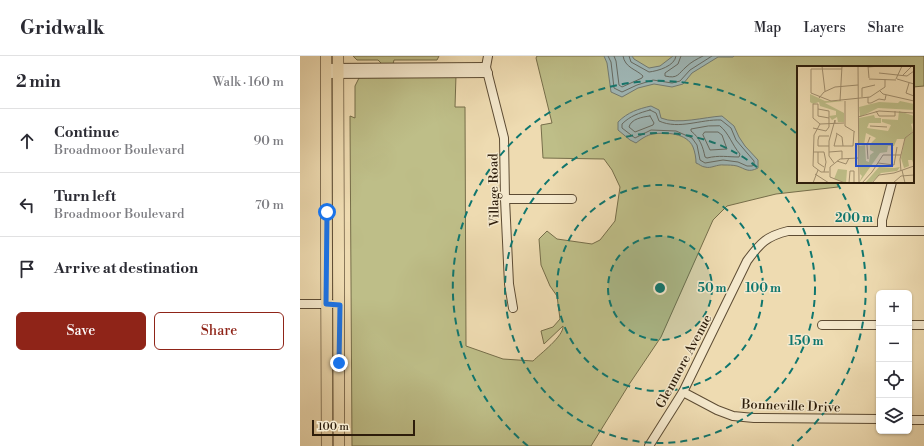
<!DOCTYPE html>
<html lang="en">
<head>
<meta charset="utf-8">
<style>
  body { margin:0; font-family:"Libre Bodoni",serif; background:#f7f7f7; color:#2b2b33 }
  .controls { position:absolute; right:12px; bottom:12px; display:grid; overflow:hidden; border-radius:6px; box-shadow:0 1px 3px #0004 }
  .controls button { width:36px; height:36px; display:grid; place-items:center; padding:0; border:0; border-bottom:1px solid #e1e1e2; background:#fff; color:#2b2b33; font:20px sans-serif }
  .scale { position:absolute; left:12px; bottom:10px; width:103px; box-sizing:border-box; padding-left:4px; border:2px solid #2d1d0b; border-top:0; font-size:11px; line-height:14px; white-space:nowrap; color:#2d1d0b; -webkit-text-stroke:3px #f4e8cc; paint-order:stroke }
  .stop { position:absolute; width:12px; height:12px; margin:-9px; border:3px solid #1a73e8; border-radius:50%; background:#fff }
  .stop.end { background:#1a73e8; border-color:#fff; box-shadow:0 1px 4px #0008 }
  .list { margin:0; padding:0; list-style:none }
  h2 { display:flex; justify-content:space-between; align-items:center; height:52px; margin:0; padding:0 16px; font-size:17px }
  h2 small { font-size:13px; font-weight:400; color:#7c7c81 }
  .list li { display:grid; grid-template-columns:26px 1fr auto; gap:12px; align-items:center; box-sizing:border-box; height:64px; padding:0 16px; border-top:1px solid #e1e1e2 }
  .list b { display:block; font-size:15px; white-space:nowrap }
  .list p { margin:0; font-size:13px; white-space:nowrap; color:#7c7c81 }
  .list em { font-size:13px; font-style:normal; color:#7c7c81 }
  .actions { display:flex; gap:8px; padding:12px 16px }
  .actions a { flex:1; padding:9px 0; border:1px solid #8f2418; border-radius:6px; text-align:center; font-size:14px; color:#8f2418 }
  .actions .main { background:#8f2418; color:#fff }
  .icon { flex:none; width:22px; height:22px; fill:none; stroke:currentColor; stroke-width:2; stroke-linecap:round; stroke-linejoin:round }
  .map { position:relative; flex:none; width:624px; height:390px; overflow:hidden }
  header { display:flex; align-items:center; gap:24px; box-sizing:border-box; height:56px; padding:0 20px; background:#fff; border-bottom:1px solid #e1e1e2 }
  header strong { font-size:19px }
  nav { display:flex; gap:22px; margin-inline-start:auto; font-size:14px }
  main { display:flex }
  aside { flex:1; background:#fff }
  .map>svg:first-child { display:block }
</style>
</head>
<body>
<header>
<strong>Gridwalk</strong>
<nav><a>Map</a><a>Layers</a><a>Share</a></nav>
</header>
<main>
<aside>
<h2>2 min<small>Walk · 160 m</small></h2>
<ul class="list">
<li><svg class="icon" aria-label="ahead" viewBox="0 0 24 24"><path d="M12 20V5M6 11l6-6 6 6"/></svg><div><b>Continue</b><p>Broadmoor Boulevard</p></div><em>90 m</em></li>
<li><svg class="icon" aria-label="left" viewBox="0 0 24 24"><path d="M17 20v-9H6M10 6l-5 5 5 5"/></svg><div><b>Turn left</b><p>Broadmoor Boulevard</p></div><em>70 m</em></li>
<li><svg class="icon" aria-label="arrive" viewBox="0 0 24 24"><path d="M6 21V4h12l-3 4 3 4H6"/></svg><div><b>Arrive at destination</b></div></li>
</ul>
<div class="actions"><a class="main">Save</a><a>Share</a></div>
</aside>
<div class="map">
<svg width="624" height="390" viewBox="0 0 624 390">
  <rect width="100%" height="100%" fill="#eedbb1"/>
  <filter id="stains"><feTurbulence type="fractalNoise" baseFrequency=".005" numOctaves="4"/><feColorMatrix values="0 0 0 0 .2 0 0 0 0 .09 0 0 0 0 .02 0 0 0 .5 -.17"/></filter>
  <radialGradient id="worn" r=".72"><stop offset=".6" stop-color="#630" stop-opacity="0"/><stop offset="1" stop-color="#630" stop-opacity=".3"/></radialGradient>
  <g fill="#bebe88" stroke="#766e4a">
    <path d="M53,0H139L137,4H94L93,8H82L78,4H57Z"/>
    <path d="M237,0H624V30L613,31V11H498V126H539L538,131L476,138L427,150L413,164L361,281L330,327L291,390H52L50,60L55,62V30L60,20L156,19L155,51H165L166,290L203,303L233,305C240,298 264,280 263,270L244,288L241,275L253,271L260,263L257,240L250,230L241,209L239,183L247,175L257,183L292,188L300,184L315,165L320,131L312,114L304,103L243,102L241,69L252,67L236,2Z"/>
  </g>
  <g fill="#9fb8b8" stroke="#717a73">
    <path d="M304,0H332L334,3L349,12L360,10L373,0H434L433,1H418L392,17L383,28L372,31L354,28L338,32L322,41L311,36L307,7Z"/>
    <path d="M351,50L359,54L361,62C378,69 404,61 422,60L434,70L439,81L445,90L458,104V112C448,117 446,113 437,110C433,109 428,109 424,109C417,108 411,113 405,111C402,111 399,108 396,107C396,102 395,96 393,91C387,77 366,76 353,78C347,79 341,83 336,87L330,84L318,74V66C328,56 338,53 351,50Z"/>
  </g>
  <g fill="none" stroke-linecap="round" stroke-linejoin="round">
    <g stroke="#666a62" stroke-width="1">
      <path d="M308,0L311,6L314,32L322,36L337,29L353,24L372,27L380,25L390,14L412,0"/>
      <path d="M314,0L316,5L319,29L322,31L342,22L343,20C336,13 325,12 323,0"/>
      <path d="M329,0L331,6L349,16C358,15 375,10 376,0"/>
      <path d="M381,0L378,8L365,17V20C378,23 378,18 386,11C391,6 397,3 403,0"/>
      <path d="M350,54L356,57L359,65C379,74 401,63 421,64L431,72L436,84L454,105V109L452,110H447L438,106L423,104L405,107L400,104L397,89L392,82L376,75L351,74L335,82L322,72V68C330,60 339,57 350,54Z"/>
      <path d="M350,60L354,67L353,69L335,76L329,71C331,63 342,61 350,60Z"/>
      <path d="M420,70C429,77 432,89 440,98L439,101C428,101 419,99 407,102L405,101C403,91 400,82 391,75V73L408,70Z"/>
      <path d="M405,76H418L422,79L427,93L410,94L403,79Z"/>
    </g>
    <g stroke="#5d4c34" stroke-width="10">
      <g id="minor">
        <path d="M188,0L186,11L204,82L205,143L209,228L213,252"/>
        <path d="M26,12L186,11"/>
        <path d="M26,18L188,17"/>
        <path d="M205,143H272"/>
        <path d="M582,175V164L592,126"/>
        <path d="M0,248H31"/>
        <path d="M522,269H579"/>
        <path d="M609,269H624"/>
        <path d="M383,336L417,354L433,360L454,362L579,363"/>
        <path d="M609,364H624"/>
        <path d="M349,390L383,336L447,205C460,187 467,180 488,175H624"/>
      </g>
    </g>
    <g stroke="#2d1d0b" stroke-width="12">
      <g id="major">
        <path d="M26,0L27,390"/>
        <path d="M38,0L39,390"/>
      </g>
    </g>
    <use href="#minor" stroke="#f4e8cc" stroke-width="8"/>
    <use href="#major" stroke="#eedbb1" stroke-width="11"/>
  </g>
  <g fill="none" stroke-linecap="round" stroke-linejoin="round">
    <path stroke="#1a73e8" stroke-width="5" d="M27,156L26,248L40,249L39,307"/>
  </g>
  <circle cx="360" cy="232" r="52" fill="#0f766e" fill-opacity=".12"/>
  <g fill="none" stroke="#0f766e" stroke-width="2" stroke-dasharray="7 5">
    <circle cx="360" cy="232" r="52"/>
    <circle cx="360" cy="232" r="103"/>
    <circle cx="360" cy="232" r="155"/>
    <path d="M228 390A206 206 0 1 1 498 79M537 127A206 206 0 0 1 492 390"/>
  </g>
  <g text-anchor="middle" stroke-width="3" stroke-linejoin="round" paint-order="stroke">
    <g font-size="13" fill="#2d1d0b" stroke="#f4e8cc">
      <text transform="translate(193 134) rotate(-91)" y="5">Village Road</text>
      <text transform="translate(383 305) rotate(-62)" y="5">Glenmore Avenue</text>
      <text transform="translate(491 349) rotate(2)" y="5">Bonneville Drive</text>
    </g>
  </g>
  <g transform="translate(497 10)">
    <rect width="117" height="117" fill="#eedbb1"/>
    <path d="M13,28L28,35H47L28,37L47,47V56H41L40,51L35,54L32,50L39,49V45L23,40L22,36L16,38L13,36ZM103,35L117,38V44L81,42L63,51L62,41L82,36L101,37ZM102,45L117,50V57L114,58L116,65L107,73H100L97,80H91L90,86L83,87L62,117L65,110L63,108L62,80L68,79L69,95L72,96L73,89L77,86L73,84V78L79,72L69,67L67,79L62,78V52L77,49L78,52H84V57H72L70,62L91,65L94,59L85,56V53L101,54ZM117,65V99L115,94H111L112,100L107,102L104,92L108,72ZM82,101L97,102L103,101L100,105L84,107L74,117H68ZM41,103L50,104L49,117L37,113Z" fill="#bebe88"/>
    <path fill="none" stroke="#a18f6f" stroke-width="1" d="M25,0L28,25M61,0L62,117M71,0L72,12M71,1L83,0M45,3H14V27L34,35L73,31L88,21V13M82,7L110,10L117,5M106,9L115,0M72,13L99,14M99,13L105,0M100,13L117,18M112,17L109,27L117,30M83,25L86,28L117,35M65,31V22L78,19M71,31V37H74L82,33L88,34L89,29M22,32L27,26L38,21L61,19M43,35L45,0M48,35V60L58,66M79,45L82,50H98V45M61,51L82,45L117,47M23,58L16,52V38H21V50L32,52M73,60L90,61M16,62L29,65L32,61V45L21,43M39,67L45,71L46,80M40,68L37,80H56L57,66M32,80H21V74L22,70H32M16,86H27L29,96L27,106M21,86V97L27,101M32,86L45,85V93M71,93L70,79L73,71M40,95L49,98L52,92M37,97L32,90V75L38,54V57M81,97L97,99L100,81M105,104L108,117M104,105L103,93L108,72L117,65M32,106H24L16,100L17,69L23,58L47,57M18,108L32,117M16,117L21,104M48,117L33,111V101L43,93L61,92M52,117L53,105H57V117M65,117L75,106L86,89H104M75,117L82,109L97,107L117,100M96,117L104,110L117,109"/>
    <path fill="#1d4ed8" fill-opacity="0.15" stroke="#1d4ed8" stroke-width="2" d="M59,78H95V100H59Z"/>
    <rect width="117" height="117" fill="none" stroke="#2d1d0b" stroke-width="2"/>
  </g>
  <circle cx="360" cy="232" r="6" fill="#0f766e" stroke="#f4e8cc" stroke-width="2"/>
  <g font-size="12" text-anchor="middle" font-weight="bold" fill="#0f766e" stroke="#f4e8cc" stroke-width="3" stroke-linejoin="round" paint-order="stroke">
    <text x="554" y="166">200 m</text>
    <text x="412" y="236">50 m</text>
    <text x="463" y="236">100 m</text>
    <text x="506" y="289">150 m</text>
  </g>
  <rect width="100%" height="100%" filter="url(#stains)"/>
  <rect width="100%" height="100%" fill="url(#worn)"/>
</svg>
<div class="controls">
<button>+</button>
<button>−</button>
<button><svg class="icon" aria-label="locate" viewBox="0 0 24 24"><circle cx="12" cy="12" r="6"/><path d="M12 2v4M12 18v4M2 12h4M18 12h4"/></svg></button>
<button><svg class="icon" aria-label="layers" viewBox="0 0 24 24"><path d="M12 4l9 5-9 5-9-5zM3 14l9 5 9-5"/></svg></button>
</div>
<div class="scale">100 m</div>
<div class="stop" style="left:27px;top:156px"></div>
<div class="stop end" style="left:39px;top:307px"></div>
</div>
</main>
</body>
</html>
